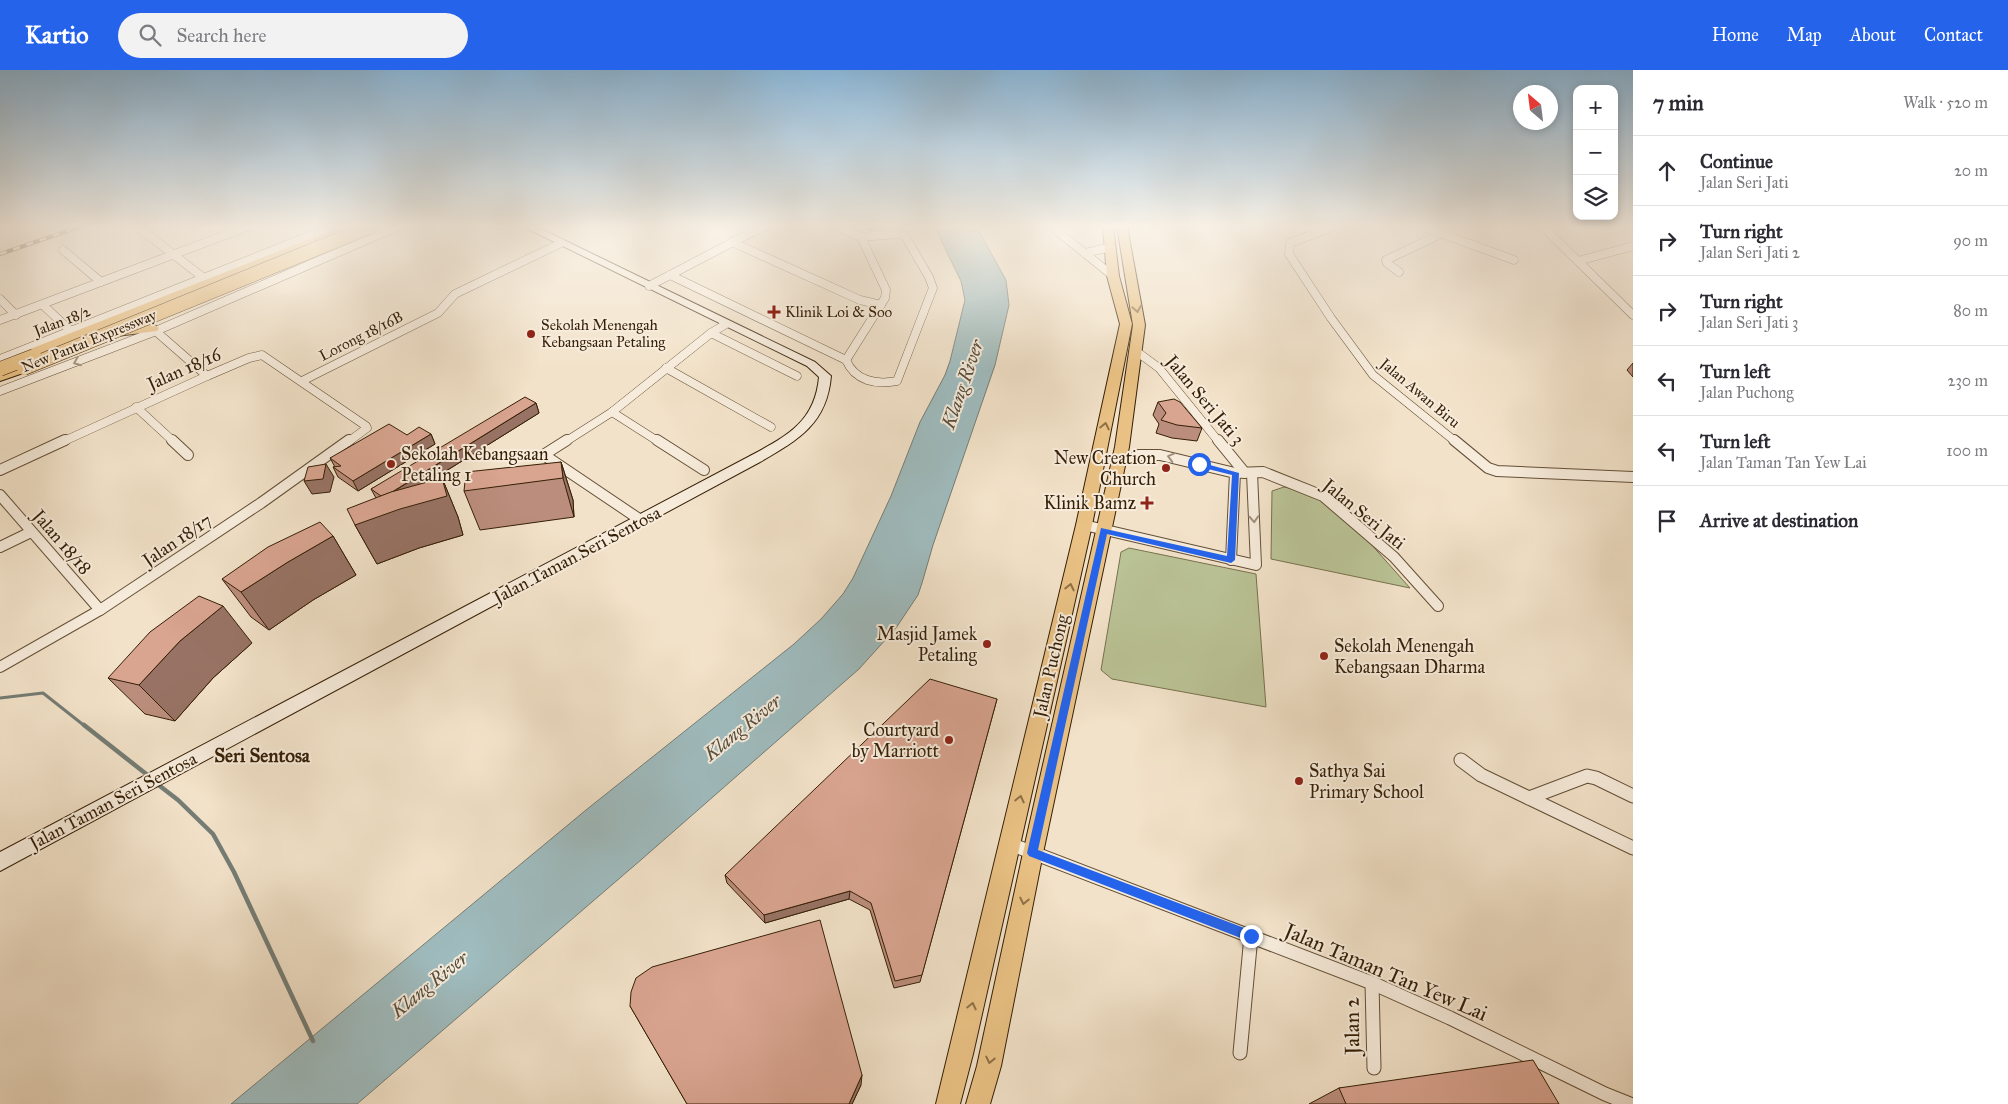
<!DOCTYPE html>
<html lang="en">
<head>
<meta charset="utf-8">
<style>
  body { margin:0; font-family:"IM FELL Great Primer",serif; background:#f2f2f3; color:#2b2b33 }
  .controls { position:absolute; right:15px; top:15px; display:grid; overflow:hidden; border-radius:10px; box-shadow:0 2px 8px #0003 }
  .controls button { width:45px; height:45px; display:grid; place-items:center; padding:0; border:0; border-bottom:1px solid #e1e1e2; background:#fff; color:#2b2b33; font:25px sans-serif }
  .compass { position:absolute; left:1513px; top:15px; width:45px; height:45px; border-radius:50%; background:#fff; box-shadow:0 2px 8px #0003; rotate:332deg }
  .stop { position:absolute; width:15px; height:15px; margin:-11px; border:4px solid #2563eb; border-radius:50%; background:#fff }
  .stop.end { background:#2563eb; border-color:#fff; box-shadow:0 1px 5px #0008 }
  .list { margin:0; padding:0; list-style:none }
  h2 { display:flex; justify-content:space-between; align-items:center; height:65px; margin:0; padding:0 20px; font-size:21px }
  h2 small { font-size:16px; font-weight:400; color:#7c7c81 }
  .list li { display:grid; grid-template-columns:32px 1fr auto; gap:15px; align-items:center; box-sizing:border-box; height:70px; padding:0 20px; border-top:1px solid #e1e1e2 }
  .list b { display:block; font-size:19px; white-space:nowrap }
  .list p { margin:0; font-size:16px; white-space:nowrap; color:#7c7c81 }
  .list em { font-size:16px; font-style:normal; color:#7c7c81 }
  .icon { flex:none; width:28px; height:28px; fill:none; stroke:currentColor; stroke-width:2; stroke-linecap:round; stroke-linejoin:round }
  .map { position:relative; flex:none; width:1633px; height:1034px; overflow:hidden }
  header { display:flex; align-items:center; gap:30px; box-sizing:border-box; height:70px; padding:0 25px; background:#2563eb; color:#fff }
  header strong { font-size:24px }
  nav { display:flex; gap:28px; margin-inline-start:auto; font-size:18px }
  .search { width:350px; height:45px; background:#f2f2f3; display:flex; align-items:center; gap:12px; box-sizing:border-box; padding:0 18px; border-radius:28px; color:#7c7c81; font-size:19px }
  main { display:flex }
  aside { flex:1; background:#fff }
  .map>svg:first-child { display:block }
</style>
</head>
<body>
<header>
<strong>Kartio</strong>
<div class="search"><svg class="icon" aria-label="search" viewBox="0 0 24 24"><circle cx="10" cy="10" r="6"/><path d="M15 15l6 6"/></svg>Search here</div>
<nav><a>Home</a><a>Map</a><a>About</a><a>Contact</a></nav>
</header>
<main>
<div class="map">
<svg width="1633" height="1034" viewBox="0 0 1633 1034">
  <rect width="100%" height="100%" fill="#f2e2c9"/>
  <filter id="stains"><feTurbulence type="fractalNoise" baseFrequency=".004" numOctaves="4"/><feColorMatrix values="0 0 0 0 .2 0 0 0 0 .09 0 0 0 0 .02 0 0 0 .5 -.17"/></filter>
  <radialGradient id="worn" r=".72"><stop offset=".6" stop-color="#630" stop-opacity="0"/><stop offset="1" stop-color="#630" stop-opacity=".3"/></radialGradient>
  <g fill="#bac396" stroke="#78714e">
    <path d="M1284,417L1311,422L1370,473L1410,518L1271,489L1272,421Z"/>
    <path d="M1129,478L1256,504L1266,637L1112,609L1101,600L1121,482Z"/>
  </g>
  <path fill="#9fbcbf" stroke="#757d75" d="M934,156H976L1006,210L1009,235L995,295L933,475L922,513L918,525L896,558L859,599L642,789L357,1034H231L586,740L794,574L821,549L843,524L853,508L891,426L920,352L945,305L950,291L965,230L961,211Z"/>
  <g fill="none" stroke-linecap="round" stroke-linejoin="round">
    <path stroke="#757d75" stroke-width="3" d="M0,628L43,623L86,657"/>
    <g stroke="#757d75" stroke-width="4.5">
      <path d="M84,655L150,707"/>
      <path d="M156,713L178,730L213,764L234,802L313,971"/>
    </g>
    <g stroke="#645037" stroke-width="9">
      <g id="minor-far2">
        <path d="M834,156L861,167L886,220L885,228L846,290"/>
        <path d="M1051,156L1113,206"/>
        <path d="M1335,156L1290,173L1289,184L1331,248L1373,305L1456,372"/>
        <path d="M1421,156L1514,190"/>
        <path d="M1542,156L1633,245"/>
        <path d="M138,157L205,209"/>
        <path d="M732,172L860,230L881,235"/>
        <path d="M63,180L101,212"/>
        <path d="M1085,183L1111,177"/>
        <path d="M1578,191L1633,176"/>
        <path d="M1399,202L1387,193L1386,190L1441,164"/>
        <path d="M670,205L846,290"/>
        <path d="M649,216L756,160L771,156"/>
        <path d="M0,229L16,245"/>
        <path d="M43,235L75,265"/>
        <path d="M0,250L249,156"/>
        <path d="M151,257L207,306"/>
        <path d="M711,263L797,306"/>
        <path d="M1136,281L1159,298L1219,372"/>
        <path d="M0,289L329,158"/>
        <path d="M846,290C855,311 876,315 897,311L933,218L929,207L905,166L898,164L861,167"/>
        <path d="M666,298L771,357"/>
        <path d="M302,311L438,243L455,224L561,173"/>
        <path d="M0,321L151,263L399,156"/>
        <path d="M136,337L174,372"/>
        <path d="M612,342L659,372"/>
        <path d="M62,372L207,306L249,288L262,285L366,356L367,358L348,372"/>
        <path d="M565,372L612,342L711,263L726,254"/>
      </g>
    </g>
    <g stroke="#645037" stroke-width="12">
      <g id="minor-far1">
        <path d="M172,370L188,385"/>
        <path d="M567,370L545,384L547,387L642,451"/>
        <path d="M657,370L704,400"/>
        <path d="M1218,370L1245,403"/>
        <path d="M1454,370L1488,398L1497,401L1633,407"/>
        <path d="M1137,385H1160L1235,403L1263,402L1323,426L1394,487L1438,536"/>
        <path d="M0,400L65,370"/>
        <path d="M0,425L100,540"/>
        <path d="M1084,455L1256,495L1252,403"/>
        <path d="M0,477L31,462"/>
        <path d="M1231,490L1235,403"/>
        <path d="M0,597L100,540L261,433L349,370"/>
      </g>
    </g>
    <g stroke="#645037" stroke-width="15">
      <g id="minor">
        <path d="M1461,690L1481,705L1633,778"/>
        <path d="M1529,728L1587,706L1596,708L1633,726"/>
        <path d="M1010,774L1372,913L1450,948L1605,1024L1630,1034"/>
        <path d="M1372,913L1374,998"/>
        <path d="M1240,983L1251,866"/>
      </g>
    </g>
    <g stroke="#351f06" stroke-width="2">
      <path id="secondary" d="M522,156H535L815,292L831,306C827,354 798,370 760,392L0,801V782L750,386C787,366 815,352 819,307L807,296Z"/>
    </g>
    <g stroke="#351f06" stroke-width="2">
      <g id="primary">
        <path d="M342,156H357L23,291L19,292L13,288L15,285Z"/>
        <path d="M1103,156H1113L1119,206L1132,254L1092,455L973,984L960,1034H936L1076,455L1120,254L1107,206Z"/>
        <path d="M1117,156H1127L1145,255L1129,377L1043,783L1001,996L990,1034H966L977,996L1023,783L1115,377L1133,255Z"/>
        <path d="M153,254L159,258L157,261L117,266L111,262L117,258Z"/>
      </g>
    </g>
    <g stroke="#351f06" stroke-width="2">
      <path id="motorway" d="M24,294L29,295L31,298L29,301L0,311V302Z"/>
    </g>
    <use href="#minor-far2" stroke="#f7ecdc" stroke-width="8"/>
    <use href="#minor-far1" stroke="#f7ecdc" stroke-width="10"/>
    <use href="#minor" stroke="#f7ecdc" stroke-width="13"/>
    <use href="#secondary" fill="#f7ecdc" fill-rule="evenodd"/>
    <use href="#primary" fill="#e9c184" fill-rule="evenodd"/>
    <use href="#motorway" fill="#e9c184" fill-rule="evenodd"/>
    <g stroke="#351f06" stroke-width="4">
      <path id="rail" d="M0,184L82,156"/>
    </g>
    <use href="#rail" stroke="#f7ecdc" stroke-width="2.5" stroke-dasharray="7" stroke-linecap="butt"/>
    <g stroke="#351f06" stroke-width="15" stroke-linecap="butt">
      <g id="motorway-bridge">
        <path d="M24,298L372,156"/>
        <path d="M0,299L34,286"/>
      </g>
    </g>
    <use href="#motorway-bridge" stroke="#e9c184" stroke-width="14"/>
  </g>
  <g fill="#bb8d7c" stroke="#351f06">
    <path d="M862,156H892L871,160Z"/>
    <path d="M1633,293V307L1627,300Z"/>
    <path d="M1158,332L1202,358L1197,371L1172,368L1156,363L1159,354L1153,345Z"/>
    <path d="M536,333L539,343L430,411L442,408L458,447L463,465L419,478L377,494L355,455L376,428L371,419Z"/>
    <path d="M431,364L435,374L358,421L338,407L333,397H335L330,388L407,365Z"/>
    <path d="M561,392L573,430L574,447L480,460L464,421Z"/>
    <path d="M333,466L356,505L313,530L269,560L251,547L222,509Z"/>
    <path d="M252,573L213,608L175,651L145,644L108,608Z"/>
    <path d="M997,629L920,912L894,918L870,840L849,829L765,853L727,813L725,805Z"/>
    <path d="M630,936L861,1015L852,1034H687Z"/>
    <path d="M1339,1018L1559,1034H1309Z"/>
  </g>
  <g fill="#987365" stroke="#351f06">
    <path d="M871,156H892L871,160Z"/>
    <path d="M536,333L539,343L388,437L383,428Z"/>
    <path d="M431,364L435,374L358,421L353,411Z"/>
    <path d="M561,392L573,430L574,447L563,408Z"/>
    <path d="M326,394L334,407L330,422L312,424L304,411Z"/>
    <path d="M442,408L458,447L463,465L419,478L377,494L355,455Z"/>
    <path d="M333,466L356,505L313,530L269,560L241,522L288,492Z"/>
    <path d="M223,536L252,573L213,608L175,651L139,615L180,571Z"/>
    <path d="M850,821L849,829L765,853L764,845Z"/>
    <path d="M862,1005L861,1015L852,1034H849Z"/>
  </g>
  <g fill="#d9a490" stroke="#351f06">
    <path d="M525,327L536,333L392,422L381,426L371,419Z"/>
    <path d="M1174,329L1180,332L1202,358L1177,355L1161,350L1166,343L1158,332Z"/>
    <path d="M389,354L407,365L419,357L431,364L353,411L333,397L341,396L330,388Z"/>
    <path d="M561,392L563,408L464,421L466,402Z"/>
    <path d="M326,394L323,409L304,411L308,397Z"/>
    <path d="M442,408L447,426L400,439L355,455L347,439L391,422Z"/>
    <path d="M320,452L333,466L288,492L241,522L222,509L268,477Z"/>
    <path d="M199,526L223,536L180,571L139,615L108,608L150,562Z"/>
    <path d="M930,609L997,629L922,905L895,911L871,833L850,821L764,845L725,805Z"/>
    <path d="M820,850L862,1005L849,1034H687L630,936L631,922L636,908L652,897Z"/>
    <path d="M1533,990L1559,1034H1346L1339,1018Z"/>
  </g>
  <defs><path id="oneway-chevron" d="M-2-3.5L2.5 0L-2 3.5" fill="none" stroke-width="1.6" stroke-linecap="round" stroke-linejoin="round" transform="scale(1.25)"/></defs>
  <g stroke="#8f7045">
    <use href="#oneway-chevron" transform="translate(1137 239) rotate(80)"/>
    <use href="#oneway-chevron" transform="translate(1105 356) rotate(-78)"/>
    <use href="#oneway-chevron" transform="translate(1070 517) rotate(-77)"/>
    <use href="#oneway-chevron" transform="translate(1020 729) rotate(-77)"/>
    <use href="#oneway-chevron" transform="translate(1024 831) rotate(102)"/>
    <use href="#oneway-chevron" transform="translate(972 936) rotate(-77)"/>
    <use href="#oneway-chevron" transform="translate(990 990) rotate(102)"/>
  </g>
  <g stroke="#a0907c">
    <use href="#oneway-chevron" transform="translate(77 292) rotate(158)"/>
    <use href="#oneway-chevron" transform="translate(1171 387) rotate(-165)"/>
    <use href="#oneway-chevron" transform="translate(1254 449) rotate(87)"/>
  </g>
  <linearGradient id="sky" x2="0" y2="1"><stop stop-color="#8bb7d8"/><stop offset="0.52" stop-color="#f9f2e7"/><stop offset="1" stop-color="#f9f2e7" stop-opacity="0"/></linearGradient>
  <rect width="1633" height="301" fill="url(#sky)"/>
  <path fill="#2563eb" d="M1199,392L1239,403L1235,490L1231,493L1107,464L1038,780L1255,862L1256,866L1255,870L1251,872L1029,786L1027,783L1101,458L1227,486L1232,405L1196,396V393Z"/>
  <g fill="#8f2418" stroke="#f7ecdc" stroke-width="2">
    <path d="M771.5 234.5h5v5h5v5h-5v5h-5v-5h-5v-5h5z"/>
    <circle cx="531" cy="264" r="5"/>
    <circle cx="391" cy="394" r="5"/>
    <circle cx="1166" cy="398" r="5"/>
    <path d="M1144.5 425.5h5v5h5v5h-5v5h-5v-5h-5v-5h5z"/>
    <circle cx="987" cy="574" r="5"/>
    <circle cx="1324" cy="586" r="5"/>
    <circle cx="949" cy="670" r="5"/>
    <circle cx="1299" cy="711" r="5"/>
  </g>
  <g text-anchor="middle" stroke-width="4" stroke-linejoin="round" paint-order="stroke">
    <g font-size="15" fill="#351f06" stroke="#f7ecdc" text-anchor="start">
      <text x="785" y="247">Klinik Loi &amp; Soo</text>
      <text x="541" y="260">Sekolah Menengah<tspan x="541" dy="17">Kebangsaan Petaling</tspan></text>
    </g>
    <g font-size="15" fill="#351f06" stroke="#f7ecdc">
      <text transform="translate(62 251) rotate(-21)" y="5">Jalan 18/2</text>
      <text transform="translate(361 266) rotate(-27)" y="5">Lorong 18/16B</text>
      <text transform="translate(89 271) rotate(-22)" y="5">New Pantai Expressway</text>
      <text transform="translate(1420 323) rotate(40)" y="5">Jalan Awan Biru</text>
    </g>
    <g font-size="18" fill="#351f06" stroke="#f7ecdc">
      <text transform="translate(184 299) rotate(-24)" y="6">Jalan 18/16</text>
      <text transform="translate(1205 330) rotate(50)" y="6">Jalan Seri Jati 3</text>
      <text transform="translate(1364 444) rotate(39)" y="6">Jalan Seri Jati</text>
      <text transform="translate(177 470) rotate(-34)" y="6">Jalan 18/17</text>
      <text transform="translate(62 472) rotate(49)" y="6">Jalan 18/18</text>
      <text transform="translate(577 485) rotate(-28)" y="6">Jalan Taman Seri Sentosa</text>
      <text transform="translate(1051 596) rotate(-77)" y="6">Jalan Puchong</text>
      <text transform="translate(113 731) rotate(-28)" y="6">Jalan Taman Seri Sentosa</text>
    </g>
    <g font-size="18" fill="#351f06" stroke="#f7ecdc" text-anchor="end">
      <text x="401" y="390" text-anchor="start">Sekolah Kebangsaan<tspan x="401" dy="21">Petaling 1</tspan></text>
      <text x="1156" y="394">New Creation<tspan x="1156" dy="21">Church</tspan></text>
      <text x="1136" y="439">Klinik Bamz</text>
      <text x="977" y="570">Masjid Jamek<tspan x="977" dy="21">Petaling</tspan></text>
      <text x="1334" y="582" text-anchor="start">Sekolah Menengah<tspan x="1334" dy="21">Kebangsaan Dharma</tspan></text>
      <text x="939" y="666">Courtyard<tspan x="939" dy="21">by Marriott</tspan></text>
      <text x="1309" y="707" text-anchor="start">Sathya Sai<tspan x="1309" dy="21">Primary School</tspan></text>
    </g>
    <g font-size="19" font-style="italic" fill="#554e3e" stroke="#f7ecdc">
      <text transform="translate(962 314) rotate(-71)" y="7">Klang River</text>
      <text transform="translate(742 657) rotate(-39)" y="7">Klang River</text>
      <text transform="translate(429 914) rotate(-39)" y="7">Klang River</text>
    </g>
    <g font-size="19" font-weight="bold" fill="#351f06" stroke="#f7ecdc">
      <text x="262" y="692">Seri Sentosa</text>
    </g>
    <g font-size="21" fill="#351f06" stroke="#f7ecdc">
      <text transform="translate(1386 902) rotate(23)" y="7">Jalan Taman Tan Yew Lai</text>
      <text transform="translate(1352 956) rotate(-91)" y="7">Jalan 2</text>
    </g>
  </g>
  <rect width="100%" height="100%" filter="url(#stains)"/>
  <rect width="100%" height="100%" fill="url(#worn)"/>
</svg>
<div class="controls">
<button>+</button>
<button>−</button>
<button><svg class="icon" aria-label="layers" viewBox="0 0 24 24"><path d="M12 4l9 5-9 5-9-5zM3 14l9 5 9-5"/></svg></button>
</div>
<svg class="compass" viewBox="-18 -18 36 36"><path d="M0-13l5 13h-10z" fill="#e53935"/><path d="M0 13l5-13h-10z" fill="#7c7c81"/></svg>
<div class="stop" style="left:1199px;top:394px"></div>
<div class="stop end" style="left:1251px;top:866px"></div>
</div>
<aside>
<h2>7 min<small>Walk · 520 m</small></h2>
<ul class="list">
<li><svg class="icon" aria-label="ahead" viewBox="0 0 24 24"><path d="M12 20V5M6 11l6-6 6 6"/></svg><div><b>Continue</b><p>Jalan Seri Jati</p></div><em>20 m</em></li>
<li><svg class="icon" aria-label="right" viewBox="0 0 24 24"><path d="M7 20v-9h11M14 6l5 5-5 5"/></svg><div><b>Turn right</b><p>Jalan Seri Jati 2</p></div><em>90 m</em></li>
<li><svg class="icon" aria-label="right" viewBox="0 0 24 24"><path d="M7 20v-9h11M14 6l5 5-5 5"/></svg><div><b>Turn right</b><p>Jalan Seri Jati 3</p></div><em>80 m</em></li>
<li><svg class="icon" aria-label="left" viewBox="0 0 24 24"><path d="M17 20v-9H6M10 6l-5 5 5 5"/></svg><div><b>Turn left</b><p>Jalan Puchong</p></div><em>230 m</em></li>
<li><svg class="icon" aria-label="left" viewBox="0 0 24 24"><path d="M17 20v-9H6M10 6l-5 5 5 5"/></svg><div><b>Turn left</b><p>Jalan Taman Tan Yew Lai</p></div><em>100 m</em></li>
<li><svg class="icon" aria-label="arrive" viewBox="0 0 24 24"><path d="M6 21V4h12l-3 4 3 4H6"/></svg><div><b>Arrive at destination</b></div></li>
</ul>
</aside>
</main>
</body>
</html>
